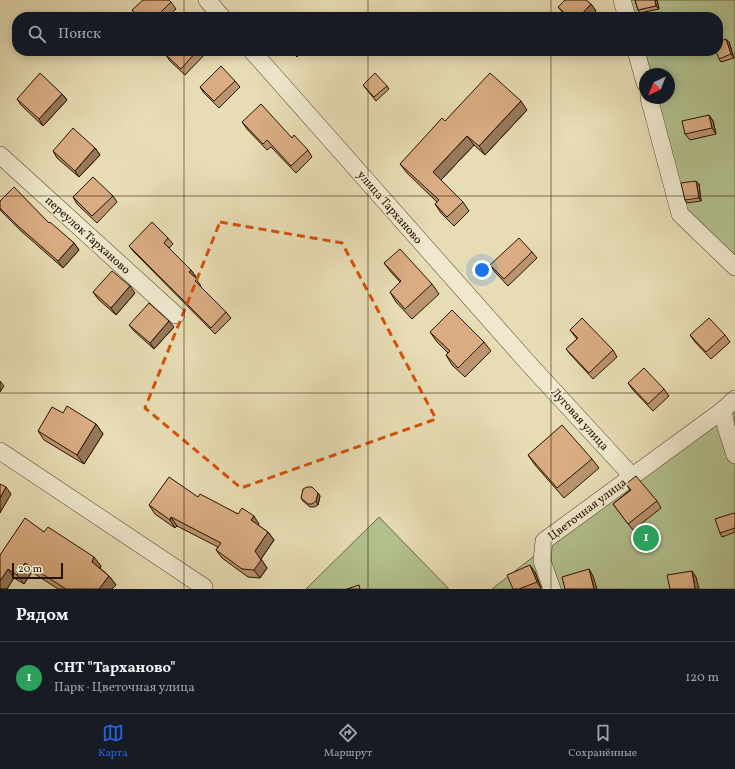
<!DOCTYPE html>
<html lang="ru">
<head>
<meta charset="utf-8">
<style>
  body { margin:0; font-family:Vollkorn,serif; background:#20242c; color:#f1f3f6 }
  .compass { position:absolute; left:639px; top:68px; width:36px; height:36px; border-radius:50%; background:#171b24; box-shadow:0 2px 10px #0003; rotate:223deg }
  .scale { position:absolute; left:12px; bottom:10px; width:51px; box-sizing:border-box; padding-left:4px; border:2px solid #261200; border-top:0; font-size:11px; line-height:14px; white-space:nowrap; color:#261200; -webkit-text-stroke:3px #efe8ce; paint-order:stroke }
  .you { position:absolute; left:482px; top:270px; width:14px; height:14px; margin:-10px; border:3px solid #fff; border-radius:50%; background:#1a73e8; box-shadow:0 0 0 6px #1a73e833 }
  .badge { display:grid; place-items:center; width:26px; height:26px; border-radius:50%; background:#2563eb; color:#fff; font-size:13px; font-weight:700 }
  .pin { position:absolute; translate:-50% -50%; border:2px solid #fff; box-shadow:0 1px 4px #0006 }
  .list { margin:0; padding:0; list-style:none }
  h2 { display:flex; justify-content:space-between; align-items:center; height:52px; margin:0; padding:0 16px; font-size:17px }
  h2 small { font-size:13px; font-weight:400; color:#9ea1a6 }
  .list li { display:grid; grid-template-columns:26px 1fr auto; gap:12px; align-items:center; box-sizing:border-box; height:72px; padding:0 16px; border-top:1px solid #363941 }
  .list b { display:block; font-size:15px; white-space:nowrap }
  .list p { margin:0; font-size:13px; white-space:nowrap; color:#9ea1a6 }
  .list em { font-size:13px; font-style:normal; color:#9ea1a6 }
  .icon { flex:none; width:22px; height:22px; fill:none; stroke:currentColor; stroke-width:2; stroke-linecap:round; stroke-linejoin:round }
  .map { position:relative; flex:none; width:735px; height:589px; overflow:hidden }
  .search { position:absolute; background:#171b24; box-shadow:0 2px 10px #0003; left:12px; right:12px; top:12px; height:44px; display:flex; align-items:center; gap:10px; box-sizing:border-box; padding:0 14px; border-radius:16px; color:#9ea1a6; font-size:15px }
  .sheet { height:124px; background:#171b24 }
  nav { display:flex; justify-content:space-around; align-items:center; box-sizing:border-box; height:56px; border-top:1px solid #363941; background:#171b24; font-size:11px; color:#9ea1a6 }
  nav a { display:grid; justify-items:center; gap:2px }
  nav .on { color:#2563eb }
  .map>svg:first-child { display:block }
</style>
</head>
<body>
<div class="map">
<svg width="735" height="589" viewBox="0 0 735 589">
  <rect width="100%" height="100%" fill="#e7dcb4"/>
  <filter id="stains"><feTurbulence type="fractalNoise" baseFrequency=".005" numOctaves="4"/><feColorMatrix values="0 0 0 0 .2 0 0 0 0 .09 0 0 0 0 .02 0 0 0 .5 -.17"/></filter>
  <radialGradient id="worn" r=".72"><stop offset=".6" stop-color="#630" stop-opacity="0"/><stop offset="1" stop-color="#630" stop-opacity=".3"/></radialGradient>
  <g fill="#b3c18f" stroke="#6c6a48">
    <path d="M623,0H735V263L683,212L651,98H669V74H645L638,51H718V17H628Z"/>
    <path d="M735,404V589H492L624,486Z"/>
    <path d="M379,517L449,589H306Z"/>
  </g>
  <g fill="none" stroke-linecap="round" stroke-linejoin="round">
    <g stroke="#56442d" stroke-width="18">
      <g id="minor">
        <path d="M207,0L222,17"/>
        <path d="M622,0L627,17"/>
        <path d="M252,51L528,363L631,475"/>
        <path d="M636,51L645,83"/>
        <path d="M649,98L680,214L735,267"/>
        <path d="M0,155L176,315"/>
        <path d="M723,410L726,427L735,455"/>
        <path d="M0,451L204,587"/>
        <path d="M552,589L542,561L544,541L723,410L735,399"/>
      </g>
    </g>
    <use href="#minor" stroke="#efe8ce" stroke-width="17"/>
  </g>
  <g fill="#bb9470" stroke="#261200">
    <path d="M635,0H657L659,9L640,13L638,10Z"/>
    <path d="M171,2L176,9L167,17H137L132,10Z"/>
    <path d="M591,4L596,11L590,17H567L563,13L558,7Z"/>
    <path d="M729,42L734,58L721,62L719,59Z"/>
    <path d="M169,51H206L207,52L185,75L170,61L166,55Z"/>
    <path d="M291,51H303L297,57Z"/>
    <path d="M235,81L240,87L219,108L204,93L200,87Z"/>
    <path d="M363,85L387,86L389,89L376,101Z"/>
    <path d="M62,94L67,100L43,126L21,105L17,99Z"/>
    <path d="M527,110L485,155L474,145L441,180L463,202L469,211L454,226L441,213L435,204L437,202L407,173L400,164L445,121Z"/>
    <path d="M709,115L713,121L716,134L690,140L685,134Z"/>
    <path d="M242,122L292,138L308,150L312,157L296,173L271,147L267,150L247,129Z"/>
    <path d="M95,148L100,155L79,177L57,158L53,151Z"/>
    <path d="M696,181L699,184L701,201L687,203L685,200Z"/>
    <path d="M113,196L117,202L97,223L77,204L73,197Z"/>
    <path d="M0,201L49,223L74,243L79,250L63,268L21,231L1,211L0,209Z"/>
    <path d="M168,238L173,244L169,248L191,270L196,277H195L201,286L200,287L226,312L231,318L215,334L134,252L129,246Z"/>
    <path d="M532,252L537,258L508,286L495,272L490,265Z"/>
    <path d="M384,263L432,284L439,294L412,319L396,302L390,292L400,282L391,272Z"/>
    <path d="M93,292L135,293L116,315L98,299Z"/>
    <path d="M129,325L174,327L154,349L134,331Z"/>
    <path d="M570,330L613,350L617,357L593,379L571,355L566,349L577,339Z"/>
    <path d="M430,332L484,342L491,351L465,377L452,365L446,355L448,353L437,342Z"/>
    <path d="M690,335H725L730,342L711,359L695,342Z"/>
    <path d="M628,383L664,389L669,396L653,411L633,390Z"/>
    <path d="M63,413L96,424L103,434L84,464L44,440L38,431Z"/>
    <path d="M528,455L592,459L599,468L564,498L535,465Z"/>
    <path d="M626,484L657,501L661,508L633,530L613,504L630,490Z"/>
    <path d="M318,493L320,496L318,505L314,507H310L303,501L301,498Z"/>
    <path d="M198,497L238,514L259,524L258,525L268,532L274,540L261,559L267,568L260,578L248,577L222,558L216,550L218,547L177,526L175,528L155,514L149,505Z"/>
    <path d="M735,514V532L722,537L720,533Z"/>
    <path d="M44,532L101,566L100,568L109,576L116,585L112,589H58L32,572L24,584L14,578L7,589H0V555Z"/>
    <path d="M535,572L541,588L540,589H513Z"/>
  </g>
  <g fill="#98785b" stroke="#261200">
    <path d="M655,0H657L659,9L656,6Z"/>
    <path d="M591,4L596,11L590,17H579Z"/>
    <path d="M726,39L729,42L734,58L731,54Z"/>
    <path d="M62,94L67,100L43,126L39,119Z"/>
    <path d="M521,101L527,110L485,155L479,146Z"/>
    <path d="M709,115L713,121L716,134L712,128Z"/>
    <path d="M467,136L474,145L440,181L433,172Z"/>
    <path d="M95,148L100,155L79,177L75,171Z"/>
    <path d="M696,181L699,184L701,201L699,198Z"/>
    <path d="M74,243L79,250L63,268L58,261Z"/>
    <path d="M191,270L196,277L194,278L189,272Z"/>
    <path d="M130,286L135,293L116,315L111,308Z"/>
    <path d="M169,321L174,327L154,349L150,343Z"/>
    <path d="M0,381L4,386L0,392Z"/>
    <path d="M96,424L103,434L84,464L77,455Z"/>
    <path d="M6,487L11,494L0,513V498Z"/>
    <path d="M318,493L320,496L318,505L316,501Z"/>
    <path d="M254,516L259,524L256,528L251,520Z"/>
    <path d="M171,517L177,526L175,528L170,520Z"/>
    <path d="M268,532L274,540L261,559L267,568L260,578L254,570L255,551Z"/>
    <path d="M94,557L101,566L98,571L92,562Z"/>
    <path d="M25,563L32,572L24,584L17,575Z"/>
    <path d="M530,565L535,572L541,588L537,582Z"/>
    <path d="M8,569L14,578L7,589H1L0,588V581Z"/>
    <path d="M589,569L593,576L597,589H594Z"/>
    <path d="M692,571L696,577L699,589H695Z"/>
    <path d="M109,576L116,585L112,589H99Z"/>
  </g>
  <g fill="#d9ac82" stroke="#261200">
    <path d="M143,0H169L171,2L156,17H139L132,10Z"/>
    <path d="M565,0H586L591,4L579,17H569L558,7Z"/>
    <path d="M635,0H655L656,6L638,10Z"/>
    <path d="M286,13L289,17H282Z"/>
    <path d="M726,39L731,54L719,59L716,51H718V42Z"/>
    <path d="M169,51H197L181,69L166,55Z"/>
    <path d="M221,66L235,81L214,101L200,87Z"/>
    <path d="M40,73L62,94L39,119L17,99Z"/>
    <path d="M375,73L387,86L374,97L363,85Z"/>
    <path d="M490,73L521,101L479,146L467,136L433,172L463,202L447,217L435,204L439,200L400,164L442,118L445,121Z"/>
    <path d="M261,104L292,138L294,135L308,150L291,166L267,140L263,144L242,122Z"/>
    <path d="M709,115L712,128L685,134L682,121Z"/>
    <path d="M73,128L95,148L75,171L53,151Z"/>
    <path d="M93,177L113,196L92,216L73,197Z"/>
    <path d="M696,181L699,198L685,200L681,183Z"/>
    <path d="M14,187L49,223L50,222L74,243L58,261L17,225L0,208V201Z"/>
    <path d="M152,222L168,238L164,243L191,270L189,272L197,279L195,281L226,312L211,328L129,246Z"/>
    <path d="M519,238L532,252L504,279L490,265Z"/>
    <path d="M400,249L432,284L405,309L390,292L401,281L384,263Z"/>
    <path d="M112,271L130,286L111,308L93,292Z"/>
    <path d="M149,303L169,321L150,343L129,325Z"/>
    <path d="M452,310L484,342L458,368L446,355L450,351L430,332Z"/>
    <path d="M582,318L613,350L589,373L566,349L578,338L570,330Z"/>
    <path d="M709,318L725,335L706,352L690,335Z"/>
    <path d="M644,368L664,389L648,404L628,383Z"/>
    <path d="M67,406L96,424L77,455L38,431L52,407L63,413Z"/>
    <path d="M562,425L592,459L557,488L528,455Z"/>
    <path d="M636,476L657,501L628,524L613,504L631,490L626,484Z"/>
    <path d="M169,477L198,497L200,494L238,514L242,508L254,516L251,520L268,532L255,551L261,560L254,570L242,569L216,550L221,543L171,517L170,520L149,505Z"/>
    <path d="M0,484L6,487L0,498Z"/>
    <path d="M307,487H312L318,493L316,501L312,504H308L301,498L303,489Z"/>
    <path d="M734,513L735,514V528L720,533L715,519Z"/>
    <path d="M25,518L44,532L48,527L94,557L92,562L109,576L99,589H66L25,563L17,575L8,569L0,581V555Z"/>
    <path d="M530,565L537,582L519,589H513L507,575Z"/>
    <path d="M589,569L594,589H565L562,577Z"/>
    <path d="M692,571L695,589H670L667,575Z"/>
    <path d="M359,585L360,589H347Z"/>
  </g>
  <path fill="none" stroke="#d5520b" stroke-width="3" stroke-dasharray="8 5" stroke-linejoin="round" d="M220,222L342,243L436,419L241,488L145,408Z"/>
  <path fill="none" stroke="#261200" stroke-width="1" stroke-opacity="0.55" d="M184,0V17M368,0V17M551,0V17M184,51V589M368,51V589M551,51V589M0,196H735M0,393H735"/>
  <g text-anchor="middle" stroke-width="3" stroke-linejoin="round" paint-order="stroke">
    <g font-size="12" fill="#261200" stroke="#efe8ce">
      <text transform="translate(390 207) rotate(49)" y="4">улица Тарханово</text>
      <text transform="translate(88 235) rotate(42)" y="4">переулок Тарханово</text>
      <text transform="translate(580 419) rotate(48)" y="4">Луговая улица</text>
      <text transform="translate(587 509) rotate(-37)" y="4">Цветочная улица</text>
    </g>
  </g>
  <rect width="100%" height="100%" filter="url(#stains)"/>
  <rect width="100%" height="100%" fill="url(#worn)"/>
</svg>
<svg class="compass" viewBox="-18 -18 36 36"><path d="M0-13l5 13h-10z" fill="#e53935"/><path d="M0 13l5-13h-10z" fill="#9ea1a6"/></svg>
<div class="scale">20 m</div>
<div class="you"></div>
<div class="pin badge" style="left:646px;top:538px;background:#2e9e5b">1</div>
<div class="search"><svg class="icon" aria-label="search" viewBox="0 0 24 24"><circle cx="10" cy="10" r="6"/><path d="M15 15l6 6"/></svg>Поиск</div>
</div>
<section class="sheet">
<h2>Рядом<small></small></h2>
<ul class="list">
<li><span class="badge" style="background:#2e9e5b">1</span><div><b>СНТ &quot;Тарханово&quot;</b><p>Парк · Цветочная улица</p></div><em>120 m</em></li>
</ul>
</section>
<nav>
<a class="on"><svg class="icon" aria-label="map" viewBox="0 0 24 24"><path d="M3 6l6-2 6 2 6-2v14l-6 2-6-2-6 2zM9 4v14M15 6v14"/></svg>Карта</a>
<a><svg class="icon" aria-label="directions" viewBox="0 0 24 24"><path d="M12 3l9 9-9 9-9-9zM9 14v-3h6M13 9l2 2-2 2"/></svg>Маршрут</a>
<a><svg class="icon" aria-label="saved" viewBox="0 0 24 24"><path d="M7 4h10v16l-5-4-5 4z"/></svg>Сохранённые</a>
</nav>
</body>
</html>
